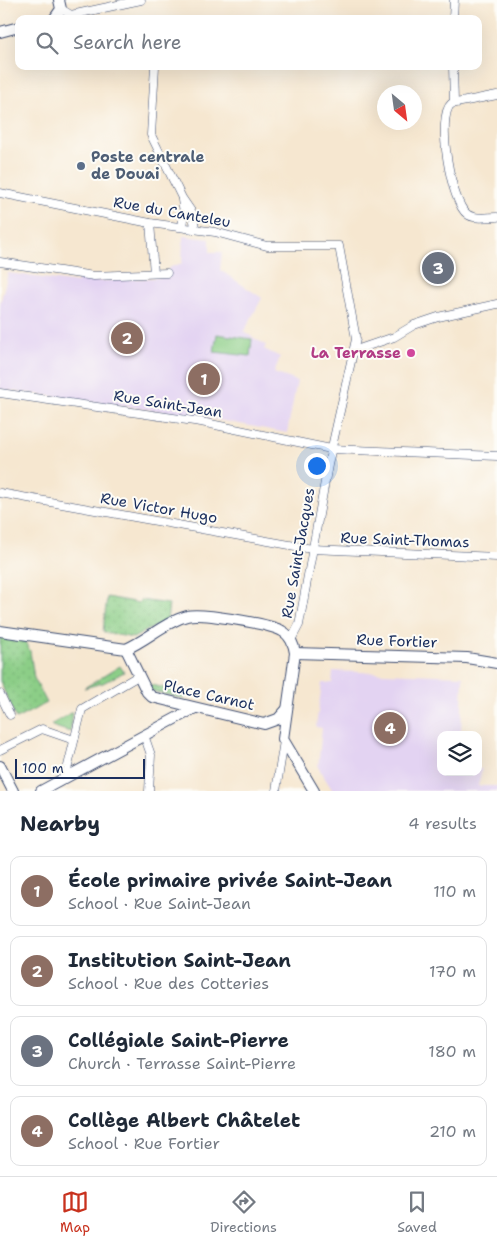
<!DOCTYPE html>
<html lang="en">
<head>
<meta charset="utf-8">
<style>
  body { margin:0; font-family:"Shantell Sans",sans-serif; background:#f6f6f7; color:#1f2937 }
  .controls { position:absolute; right:15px; bottom:15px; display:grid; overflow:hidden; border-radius:10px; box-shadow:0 5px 20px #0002 }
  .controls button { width:45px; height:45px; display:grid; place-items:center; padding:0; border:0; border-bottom:1px solid #e0e1e3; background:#fff; color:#1f2937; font:25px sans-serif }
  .compass { position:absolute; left:377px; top:85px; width:45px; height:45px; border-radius:50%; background:#fff; box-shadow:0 5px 20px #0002; rotate:151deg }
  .scale { position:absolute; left:15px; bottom:12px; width:130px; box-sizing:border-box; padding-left:5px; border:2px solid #1b2f5e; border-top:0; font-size:14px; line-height:18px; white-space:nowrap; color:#1b2f5e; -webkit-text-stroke:4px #fdfcf7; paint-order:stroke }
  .you { position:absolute; left:316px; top:465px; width:18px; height:18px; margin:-12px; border:4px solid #fff; border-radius:50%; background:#1a73e8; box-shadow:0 0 0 8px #1a73e833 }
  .badge { display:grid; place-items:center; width:32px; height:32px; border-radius:50%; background:#c8321e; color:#fff; font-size:16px; font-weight:700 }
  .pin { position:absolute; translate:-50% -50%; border:2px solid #fff; box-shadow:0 1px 5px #0006 }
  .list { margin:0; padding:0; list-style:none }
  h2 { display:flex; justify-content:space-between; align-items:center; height:65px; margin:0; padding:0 20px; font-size:21px }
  h2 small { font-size:16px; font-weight:400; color:#747a83 }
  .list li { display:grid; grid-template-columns:32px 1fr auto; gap:15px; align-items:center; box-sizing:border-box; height:70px; margin:0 10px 10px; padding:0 10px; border:1px solid #e0e1e3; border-radius:10px }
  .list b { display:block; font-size:19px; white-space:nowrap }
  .list p { margin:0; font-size:16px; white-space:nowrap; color:#747a83 }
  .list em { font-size:16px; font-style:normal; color:#747a83 }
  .icon { flex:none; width:28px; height:28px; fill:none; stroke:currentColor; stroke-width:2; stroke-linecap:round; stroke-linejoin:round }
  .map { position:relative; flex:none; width:497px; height:791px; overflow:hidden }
  .search { position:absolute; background:#fff; box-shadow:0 5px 20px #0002; left:15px; right:15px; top:15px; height:55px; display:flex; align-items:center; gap:12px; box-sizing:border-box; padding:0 18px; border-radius:10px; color:#747a83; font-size:19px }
  .sheet { height:385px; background:#fff }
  nav { display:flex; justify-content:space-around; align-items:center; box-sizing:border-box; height:70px; border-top:1px solid #e0e1e3; background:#fff; font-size:14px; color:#747a83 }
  nav a { display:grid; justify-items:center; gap:2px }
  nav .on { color:#c8321e }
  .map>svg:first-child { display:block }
</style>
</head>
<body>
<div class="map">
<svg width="497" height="791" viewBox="0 0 497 791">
  <defs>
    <pattern id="grass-tufts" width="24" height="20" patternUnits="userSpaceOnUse" patternTransform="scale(1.25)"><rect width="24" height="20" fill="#8cce87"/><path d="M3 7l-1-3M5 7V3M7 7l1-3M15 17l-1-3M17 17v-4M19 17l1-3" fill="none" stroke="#78b177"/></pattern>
    <pattern id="park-dots" width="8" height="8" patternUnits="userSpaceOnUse" patternTransform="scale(1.25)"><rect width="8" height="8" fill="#8cce87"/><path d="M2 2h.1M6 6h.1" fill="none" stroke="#78b177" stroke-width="1.8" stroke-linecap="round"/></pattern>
  </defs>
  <rect width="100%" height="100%" fill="#fdfcf7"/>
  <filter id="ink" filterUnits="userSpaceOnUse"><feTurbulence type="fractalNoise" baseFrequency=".02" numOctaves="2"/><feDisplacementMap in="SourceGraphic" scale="10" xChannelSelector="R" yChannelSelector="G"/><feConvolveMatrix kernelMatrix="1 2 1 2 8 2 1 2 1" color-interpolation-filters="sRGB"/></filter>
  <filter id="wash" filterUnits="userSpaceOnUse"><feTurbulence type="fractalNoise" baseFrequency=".0096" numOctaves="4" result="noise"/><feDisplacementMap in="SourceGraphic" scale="20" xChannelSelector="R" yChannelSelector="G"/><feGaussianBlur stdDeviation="1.12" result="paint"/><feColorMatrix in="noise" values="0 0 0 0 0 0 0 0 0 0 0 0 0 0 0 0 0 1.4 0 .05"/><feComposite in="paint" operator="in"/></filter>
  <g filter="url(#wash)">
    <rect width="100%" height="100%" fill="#f6e7d0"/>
    <g fill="#e3d3f2">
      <path d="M183,236L210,239V252H222L220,270L262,298L244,332L266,345L264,349L280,357L274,373L297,381L287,433L203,417L0,389V304L8,273L77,283L78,278L99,281L169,277L168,268L182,263Z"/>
      <path d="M333,671L463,676L461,735H441V772H478V769H482L478,786H497V791H333L318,767L322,728L316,727L322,683H332Z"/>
    </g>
    <g fill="url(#grass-tufts)" stroke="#547e72">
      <path d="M120,666L124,672L103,683L84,688Z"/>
      <path d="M152,685L186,693L184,699L149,690L148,686Z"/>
      <path d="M73,712L70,732L52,726V724Z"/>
    </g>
    <g fill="url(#park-dots)" stroke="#547e72">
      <path d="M107,597L139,603L140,600L169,604L167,620L133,638L103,632Z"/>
      <path d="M0,635L23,638L30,651L34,678L47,703L16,719L0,681Z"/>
    </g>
    <path fill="#8cce87" stroke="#547e72" d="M217,334L252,339L250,356L214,352Z"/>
  </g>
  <g filter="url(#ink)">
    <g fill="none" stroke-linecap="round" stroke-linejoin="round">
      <g stroke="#3c4b6f" stroke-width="9">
        <g id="street">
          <path d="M61,9L71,15L141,0"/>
          <path d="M453,19L454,0"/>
          <path d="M155,66L151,135L182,198L193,214L195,228"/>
          <path d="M453,66L454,103"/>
          <path d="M497,95L451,104C436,117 451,203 467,214C474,220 488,217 497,217"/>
          <path d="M0,193L150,223L215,232L267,246H339L356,339L328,465L299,625L291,640"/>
          <path d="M150,223L154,273"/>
          <path d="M182,227L184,212L182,200"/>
          <path d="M0,262L94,276L167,273"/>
          <path d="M353,351L394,337L414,325L438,317L497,304"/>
          <path d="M0,393L201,422L331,449L497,456"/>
          <path d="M0,493L312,549L497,557"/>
          <path d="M0,694L10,715"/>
          <path d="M144,735L151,755L149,791"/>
          <path d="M0,750L42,729L74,740"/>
          <path d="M65,778L82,709L138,676"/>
          <path d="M276,791L284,741"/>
        </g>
      </g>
      <g stroke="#3c4b6f" stroke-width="12">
        <g id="secondary">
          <path d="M54,19L61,9L59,0"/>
          <path d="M0,32L19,27"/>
          <path d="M0,631L126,649"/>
          <path d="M126,649C147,640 165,622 187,616C200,612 270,624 282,631C290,635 294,645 295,653L283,739L314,791"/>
          <path d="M126,649L147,692L152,697L264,724L278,719L287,709"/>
          <path d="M295,653L467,658L497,663"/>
          <path d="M0,766L13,791"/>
          <path d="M41,791L195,708"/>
        </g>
      </g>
      <use href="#street" stroke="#fff" stroke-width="8"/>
      <use href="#secondary" stroke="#fff" stroke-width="10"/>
    </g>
  </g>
  <circle fill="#5c6f8a" stroke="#fdfcf7" stroke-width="2" cx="81" cy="166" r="5"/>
  <circle fill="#d1479c" stroke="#fdfcf7" stroke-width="2" cx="411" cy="353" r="5"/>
  <g text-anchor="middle" stroke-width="4" stroke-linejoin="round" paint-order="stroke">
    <g font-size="15" font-weight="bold" fill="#4e5e75" stroke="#fdfcf7" text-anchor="start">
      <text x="91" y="162">Poste centrale<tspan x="91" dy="17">de Douai</tspan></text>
    </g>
    <g font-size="15" fill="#1b2f5e" stroke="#fdfcf7">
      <text transform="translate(172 212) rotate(10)" y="5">Rue du Canteleu</text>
      <text transform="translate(168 404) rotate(9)" y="5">Rue Saint-Jean</text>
      <text transform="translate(159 508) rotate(10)" y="5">Rue Victor Hugo</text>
      <text transform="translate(405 540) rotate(2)" y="5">Rue Saint-Thomas</text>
      <text transform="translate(298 553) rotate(-80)" y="5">Rue Saint-Jacques</text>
      <text transform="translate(397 641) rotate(2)" y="5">Rue Fortier</text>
      <text transform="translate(209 695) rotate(13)" y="5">Place Carnot</text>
    </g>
    <g font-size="15" font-weight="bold" fill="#b23c85" stroke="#fdfcf7" text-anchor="end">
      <text x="401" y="358">La Terrasse</text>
    </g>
  </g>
</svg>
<div class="controls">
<button><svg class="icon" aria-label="layers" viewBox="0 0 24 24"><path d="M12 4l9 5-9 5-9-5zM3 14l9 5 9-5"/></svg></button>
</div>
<svg class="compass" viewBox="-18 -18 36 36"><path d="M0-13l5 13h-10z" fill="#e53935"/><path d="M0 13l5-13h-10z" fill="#747a83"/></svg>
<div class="scale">100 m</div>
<div class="you"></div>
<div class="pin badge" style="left:204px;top:379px;background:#8d6e63">1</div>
<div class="pin badge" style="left:127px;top:338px;background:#8d6e63">2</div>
<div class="pin badge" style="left:438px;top:268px;background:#6b7280">3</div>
<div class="pin badge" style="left:390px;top:728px;background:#8d6e63">4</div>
<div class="search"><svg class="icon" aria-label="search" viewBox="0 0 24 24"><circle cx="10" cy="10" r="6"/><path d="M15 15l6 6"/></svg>Search here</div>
</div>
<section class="sheet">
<h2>Nearby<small>4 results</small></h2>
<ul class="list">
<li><span class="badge" style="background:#8d6e63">1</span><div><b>École primaire privée Saint-Jean</b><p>School · Rue Saint-Jean</p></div><em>110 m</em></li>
<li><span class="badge" style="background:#8d6e63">2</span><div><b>Institution Saint-Jean</b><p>School · Rue des Cotteries</p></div><em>170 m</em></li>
<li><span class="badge" style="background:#6b7280">3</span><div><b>Collégiale Saint-Pierre</b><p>Church · Terrasse Saint-Pierre</p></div><em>180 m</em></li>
<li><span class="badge" style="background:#8d6e63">4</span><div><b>Collège Albert Châtelet</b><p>School · Rue Fortier</p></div><em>210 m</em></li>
</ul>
</section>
<nav>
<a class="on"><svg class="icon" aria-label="map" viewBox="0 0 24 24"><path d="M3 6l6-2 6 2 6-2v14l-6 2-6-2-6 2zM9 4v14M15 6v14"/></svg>Map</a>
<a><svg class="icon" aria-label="directions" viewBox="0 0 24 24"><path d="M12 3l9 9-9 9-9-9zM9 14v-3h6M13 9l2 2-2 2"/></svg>Directions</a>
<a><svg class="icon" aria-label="saved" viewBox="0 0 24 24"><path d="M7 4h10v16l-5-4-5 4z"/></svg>Saved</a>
</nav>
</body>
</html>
